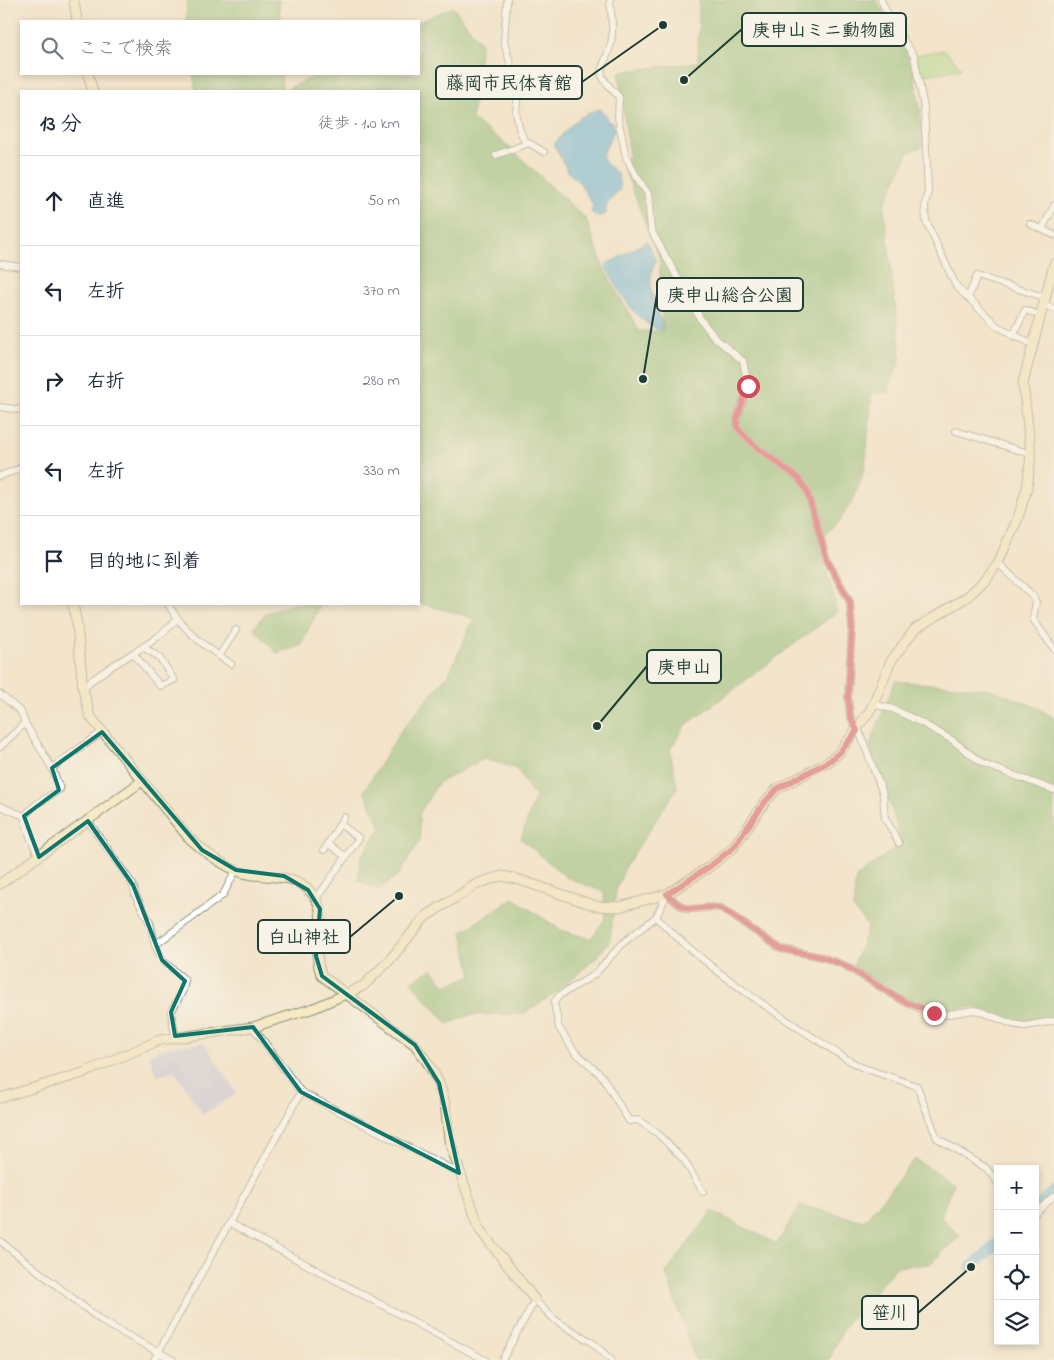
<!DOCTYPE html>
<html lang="ja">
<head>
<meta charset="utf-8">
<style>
  body { margin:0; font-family:"Indie Flower","Klee One",sans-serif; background:#f6f6f7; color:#1f2937 }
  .controls { position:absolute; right:15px; bottom:15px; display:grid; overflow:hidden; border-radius:0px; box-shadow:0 2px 8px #0003 }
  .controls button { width:45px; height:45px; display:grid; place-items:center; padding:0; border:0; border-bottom:1px solid #e0e1e3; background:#fff; color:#1f2937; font:25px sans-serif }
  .stop { position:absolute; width:15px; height:15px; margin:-11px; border:4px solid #d1495b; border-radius:50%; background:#fff }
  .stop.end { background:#d1495b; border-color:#fff; box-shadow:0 1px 5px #0008 }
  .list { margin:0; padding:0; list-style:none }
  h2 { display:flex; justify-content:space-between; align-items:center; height:65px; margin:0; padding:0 20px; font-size:21px }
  h2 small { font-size:16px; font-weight:400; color:#747a83 }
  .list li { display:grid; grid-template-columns:32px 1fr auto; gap:15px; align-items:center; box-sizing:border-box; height:90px; padding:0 20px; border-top:1px solid #e0e1e3 }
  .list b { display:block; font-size:19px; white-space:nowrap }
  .list em { font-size:16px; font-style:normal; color:#747a83 }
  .icon { flex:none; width:28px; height:28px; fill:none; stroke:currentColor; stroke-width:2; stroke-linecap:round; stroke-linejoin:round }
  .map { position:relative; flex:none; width:1054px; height:1360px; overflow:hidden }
  .search { position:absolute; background:#fff; box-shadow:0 2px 8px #0003; left:20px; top:20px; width:400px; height:55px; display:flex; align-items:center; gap:12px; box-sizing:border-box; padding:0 18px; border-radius:0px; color:#747a83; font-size:19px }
  .panel { position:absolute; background:#fff; box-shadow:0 2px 8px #0003; left:20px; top:90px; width:400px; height:515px; border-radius:0px }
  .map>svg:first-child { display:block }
</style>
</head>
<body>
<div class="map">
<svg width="1054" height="1360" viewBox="0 0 1054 1360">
  <rect width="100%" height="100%" fill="#f7f3e8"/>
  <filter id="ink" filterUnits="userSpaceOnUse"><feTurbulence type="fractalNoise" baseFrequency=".02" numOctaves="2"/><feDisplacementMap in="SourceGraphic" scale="10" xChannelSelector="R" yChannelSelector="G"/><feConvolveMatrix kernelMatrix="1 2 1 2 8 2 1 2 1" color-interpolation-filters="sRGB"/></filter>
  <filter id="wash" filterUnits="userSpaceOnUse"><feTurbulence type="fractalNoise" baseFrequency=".0096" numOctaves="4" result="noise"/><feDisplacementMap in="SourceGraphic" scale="20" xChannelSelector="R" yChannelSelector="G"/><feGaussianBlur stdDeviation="1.12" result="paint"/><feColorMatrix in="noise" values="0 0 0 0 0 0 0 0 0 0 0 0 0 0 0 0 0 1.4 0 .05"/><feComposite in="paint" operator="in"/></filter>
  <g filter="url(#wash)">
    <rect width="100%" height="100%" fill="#f3e4cb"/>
    <path fill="#c0c2dd" d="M204,1043L237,1093L203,1115L174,1070L158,1076L148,1055L168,1047Z"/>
    <path fill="#aadb89" stroke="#648c5e" d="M945,50L962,69L919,76L916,55Z"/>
    <g fill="#87bb75" stroke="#537c54">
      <path d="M187,0H279L280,21H186Z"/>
      <path d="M699,0H876L911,57L920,109L922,147L909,152L884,206L901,357L888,392L872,393L865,467L855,497L839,522L824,534L820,547L837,612L686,725L670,749L677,788L625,867L616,891L610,940L598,956L557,992L523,1014L470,1015L448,1024L411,982L432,969L446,986L472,975L462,932L513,898L561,930L591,939L605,919L604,892L566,877L521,839L535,797L517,769L484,759L438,783L419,814L420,841L399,874L379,890L358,880L361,857L381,828L364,791L400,732L450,672L474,618L419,603V91H196L193,74H281L282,91L321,74H419V22L453,7L481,43L472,119L507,145L586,219L605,271L639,331H663L659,258L622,163L629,154L619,72L698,62Z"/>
      <path d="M295,604H321L300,646L277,653L254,628L266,613Z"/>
      <path d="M895,681L990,689L1036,707L1054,718V1019L1018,1025L1000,1014L973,1007L939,1010L905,999L853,967L868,927L853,908L856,877L894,849L899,832L870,745Z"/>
      <path d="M915,1159L953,1183L941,1217L960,1236L930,1264L896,1267L844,1327L829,1360H695L666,1273L712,1211L777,1244L800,1205L864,1221Z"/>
    </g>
    <g fill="#60b1db" stroke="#407788">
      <path d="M600,109L605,114L608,122H613L615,128L602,156L605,163L618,174L620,189L606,205V214L597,217L591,212L593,205L579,182L568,172L554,145C567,128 578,114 600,109Z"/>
      <path d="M647,241L656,261C647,279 651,293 657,311C660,319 663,321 661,330C636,325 618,288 606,268L607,264Z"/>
    </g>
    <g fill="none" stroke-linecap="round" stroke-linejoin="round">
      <g stroke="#60b1db" stroke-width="11">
        <path d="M1035,1208L1054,1191"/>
        <path d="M971,1267L998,1243"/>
      </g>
    </g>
  </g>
  <g filter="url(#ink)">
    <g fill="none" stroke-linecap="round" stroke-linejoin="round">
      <g stroke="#899080" stroke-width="8">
        <g id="street">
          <path d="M507,0L504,42L518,91L516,112L519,128L524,140L544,152"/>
          <path d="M610,0C611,13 614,31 611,43C603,75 591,68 619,97L618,118L626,157L635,174L648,194L651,230L701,320L715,338L743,361L748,386L737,419V428L755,446L798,478L807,491L827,560L850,602L852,628L848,697L850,715L857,731"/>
          <path d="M881,0L892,23L914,56L924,108L928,190L925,206L926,221L956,286L997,326L1032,344"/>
          <path d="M496,155L529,143"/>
          <path d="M1030,224L1054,235"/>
          <path d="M1042,229L1054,206"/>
          <path d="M0,264L21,267"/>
          <path d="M968,298L977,276L1044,297"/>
          <path d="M1042,304L1054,309"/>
          <path d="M1013,336L1025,310L1039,315"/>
          <path d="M0,407L21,410"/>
          <path d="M956,431L1031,454"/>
          <path d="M0,476L21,468"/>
          <path d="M998,563L1033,596L1036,602L1033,619L1054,649"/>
          <path d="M168,604C183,631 206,647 231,664"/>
          <path d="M133,653L160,686L174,680L159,657L143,647"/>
          <path d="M219,656L236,630"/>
          <path d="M83,688C111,661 151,649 177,619"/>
          <path d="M0,694L21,712L25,723L52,768L60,789L35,805L24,816"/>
          <path d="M873,704L893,709L922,723L952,740L983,764L1054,790"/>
          <path d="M858,728L883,794L885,818L899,843"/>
          <path d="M0,747L25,723"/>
          <path d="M52,768L102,732"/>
          <path d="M0,806L24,816"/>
          <path d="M24,816L30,837L39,857"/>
          <path d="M88,821L133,885L135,895L150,923L155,945L162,960L185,980L183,990L171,1012L175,1036"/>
          <path d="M329,844L346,857"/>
          <path d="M324,850L344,817"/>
          <path d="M316,899L359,838L340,824"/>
          <path d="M656,917C712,974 779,1015 845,1058L861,1067L917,1086L937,1138L986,1168L998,1183"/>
          <path d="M155,945L223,895L236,870"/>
          <path d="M253,1027L301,1092L459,1173"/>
          <path d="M703,1192L684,1160L657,1133L638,1120L629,1121L602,1076L575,1052L559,1028L554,1002L560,995L594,975L624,942L656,917L667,894C693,920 690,904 721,908L781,949L822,957L844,965L905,1002L921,1009L943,1015L974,1010L982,1012L1012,1024L1025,1026L1054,1021"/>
          <path d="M1035,1213L1054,1196"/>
          <path d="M229,1223L485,1360"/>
          <path d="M0,1241L103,1322L173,1360"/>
          <path d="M154,1360L301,1092"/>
          <path d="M502,1360L535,1300L555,1320L593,1343L611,1360"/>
        </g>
      </g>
      <g stroke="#899080" stroke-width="11">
        <g id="secondary">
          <path d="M74,0L77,21"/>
          <path d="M88,74L93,91"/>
          <path d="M73,604L77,625L83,688L90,716L188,837C202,850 218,862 235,870C262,883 299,866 317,901C328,925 310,952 322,976L415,1045L429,1065L439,1083L445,1103L449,1140L480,1230L535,1300"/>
          <path d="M0,884L142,781"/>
          <path d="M0,1098L83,1073L160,1040L253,1027L314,1008L346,994L363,986L388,962L425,917L475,885L488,880L502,876L517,879L596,906L619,907L667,894L709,867L733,848L765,802L777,789L828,762L839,753L871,709L891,661L915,629L967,597L985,580L998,563L1018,518L1027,488L1031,454L1023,383L1054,264"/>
        </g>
      </g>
      <use href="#street" stroke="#fff" stroke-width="6"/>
      <use href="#secondary" stroke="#f6e9c3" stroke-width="9"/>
    </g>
  </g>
  <g fill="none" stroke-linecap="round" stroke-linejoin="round" filter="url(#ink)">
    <path stroke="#d1495b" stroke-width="6" d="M748,386L737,419V428L755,446L798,478L807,491L827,560L850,602L852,628L848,697L850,715L857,731L839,753L828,762L777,789L765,802L733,848L709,867L667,894C693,919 690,904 721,908L781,949L822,957L844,965L905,1002L934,1013"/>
  </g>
  <path d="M0 0H1054V1360H0ZM102,732L202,850L236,870L284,876L308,890L320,909L316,956L322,976L415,1045L439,1083L459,1173L301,1092L253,1027L175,1036L171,1012L185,981L162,960L133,885L88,821L39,857L24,816L59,790L52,768Z" fill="#f3e4cb" fill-opacity=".55" fill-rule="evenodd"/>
  <path fill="none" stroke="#0f766e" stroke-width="4" stroke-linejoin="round" d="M102,732L202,850L236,870L284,876L308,890L320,909L316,956L322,976L415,1045L439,1083L459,1173L301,1092L253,1027L175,1036L171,1012L185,981L162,960L133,885L88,821L39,857L24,816L59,790L52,768Z"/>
  <path fill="none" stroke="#1f3d34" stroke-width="2" d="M684 80L742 29M663 25L582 82M643 379L657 294M597 726L647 666M399 896L350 937M971 1267L918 1313"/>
  <g fill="#1f3d34" stroke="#f7f3e8" stroke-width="2">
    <circle cx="684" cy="80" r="5"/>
    <circle cx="663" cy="25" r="5"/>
    <circle cx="643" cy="379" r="5"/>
    <circle cx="597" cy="726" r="5"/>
    <circle cx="399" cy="896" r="5"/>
    <circle cx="971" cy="1267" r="5"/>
  </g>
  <g fill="#f7f3e8" stroke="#1f3d34" stroke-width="2">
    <rect x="742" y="13" width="164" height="33" rx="5"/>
    <rect x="436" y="66" width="146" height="33" rx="5"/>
    <rect x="657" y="278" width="146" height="33" rx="5"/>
    <rect x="647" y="650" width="74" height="33" rx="5"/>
    <rect x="258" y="920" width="92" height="33" rx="5"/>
    <rect x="862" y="1296" width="56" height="33" rx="5"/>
  </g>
  <g font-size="18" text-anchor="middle" font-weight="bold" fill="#1f3d34">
    <text x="824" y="36">庚申山ミニ動物園</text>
    <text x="509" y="89">藤岡市民体育館</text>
    <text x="730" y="301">庚申山総合公園</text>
    <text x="684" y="673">庚申山</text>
    <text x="304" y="943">白山神社</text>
    <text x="890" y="1319">笹川</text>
  </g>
</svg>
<div class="controls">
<button>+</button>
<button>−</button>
<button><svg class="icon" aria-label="locate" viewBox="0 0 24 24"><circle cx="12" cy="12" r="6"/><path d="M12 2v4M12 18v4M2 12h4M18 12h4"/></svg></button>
<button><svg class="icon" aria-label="layers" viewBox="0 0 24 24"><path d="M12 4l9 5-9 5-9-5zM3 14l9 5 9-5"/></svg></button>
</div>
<div class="stop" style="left:748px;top:386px"></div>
<div class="stop end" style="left:934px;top:1013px"></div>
<div class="search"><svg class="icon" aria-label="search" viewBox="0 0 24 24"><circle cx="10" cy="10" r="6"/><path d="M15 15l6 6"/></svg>ここで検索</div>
<section class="panel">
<h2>13 分<small>徒歩 · 1.0 km</small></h2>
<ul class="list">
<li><svg class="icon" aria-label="ahead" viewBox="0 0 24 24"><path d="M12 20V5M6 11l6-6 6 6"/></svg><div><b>直進</b></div><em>50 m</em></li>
<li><svg class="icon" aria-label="left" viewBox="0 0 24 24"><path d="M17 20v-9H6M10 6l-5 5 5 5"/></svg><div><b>左折</b></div><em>370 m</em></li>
<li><svg class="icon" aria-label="right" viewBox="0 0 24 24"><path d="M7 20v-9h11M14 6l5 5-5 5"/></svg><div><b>右折</b></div><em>280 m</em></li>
<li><svg class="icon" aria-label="left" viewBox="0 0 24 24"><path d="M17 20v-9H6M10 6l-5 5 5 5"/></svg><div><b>左折</b></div><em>330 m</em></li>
<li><svg class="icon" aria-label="arrive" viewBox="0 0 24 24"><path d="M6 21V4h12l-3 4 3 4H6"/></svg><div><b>目的地に到着</b></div></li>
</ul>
</section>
</div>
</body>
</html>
